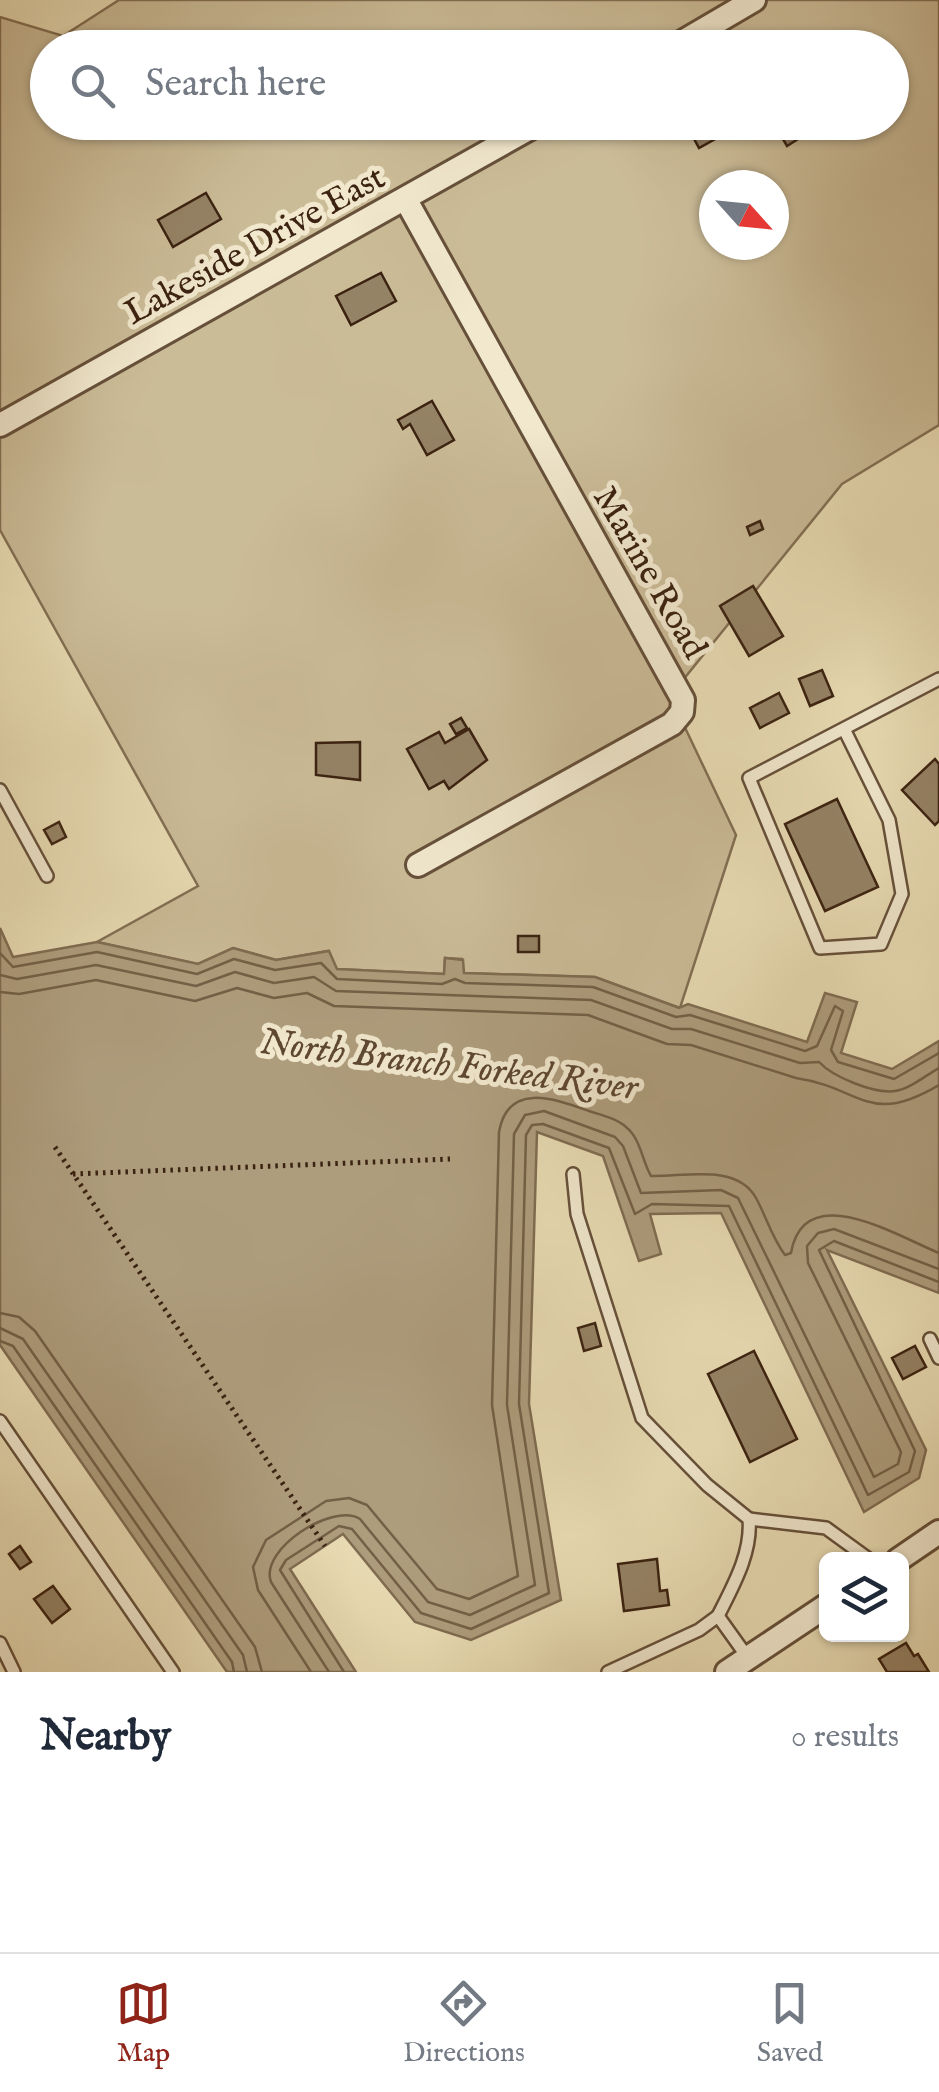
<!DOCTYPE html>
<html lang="en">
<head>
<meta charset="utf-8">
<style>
  body { margin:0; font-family:"IM FELL English",serif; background:#f6f6f7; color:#1f2937 }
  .controls { position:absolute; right:30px; bottom:30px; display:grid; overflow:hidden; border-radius:15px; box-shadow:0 2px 8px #0004 }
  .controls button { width:90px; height:90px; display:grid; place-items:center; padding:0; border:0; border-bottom:2px solid #e0e1e3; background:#fff; color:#1f2937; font:50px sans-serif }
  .compass { position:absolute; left:699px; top:170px; width:90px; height:90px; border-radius:50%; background:#fff; box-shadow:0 2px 8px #0004; rotate:117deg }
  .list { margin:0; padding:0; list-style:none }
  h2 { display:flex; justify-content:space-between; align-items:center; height:130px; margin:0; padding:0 40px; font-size:42px }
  h2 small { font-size:32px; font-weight:400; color:#747a83 }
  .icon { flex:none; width:55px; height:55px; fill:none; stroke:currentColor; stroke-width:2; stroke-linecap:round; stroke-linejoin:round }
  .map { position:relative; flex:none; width:939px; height:1672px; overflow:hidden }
  .search { position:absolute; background:#fff; box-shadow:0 2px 8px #0004; left:30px; right:30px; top:30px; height:110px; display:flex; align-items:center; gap:25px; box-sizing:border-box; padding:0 35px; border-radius:55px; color:#747a83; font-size:38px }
  .sheet { height:280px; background:#fff }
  nav { display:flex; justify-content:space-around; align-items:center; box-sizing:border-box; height:140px; border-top:2px solid #e0e1e3; background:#fff; font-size:28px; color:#747a83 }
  nav a { display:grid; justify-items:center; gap:5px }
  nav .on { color:#8f2418 }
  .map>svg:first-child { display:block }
</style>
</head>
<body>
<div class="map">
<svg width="939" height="1672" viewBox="0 0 939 1672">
  <rect width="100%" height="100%" fill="#e9dcb4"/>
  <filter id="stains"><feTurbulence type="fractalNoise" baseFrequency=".002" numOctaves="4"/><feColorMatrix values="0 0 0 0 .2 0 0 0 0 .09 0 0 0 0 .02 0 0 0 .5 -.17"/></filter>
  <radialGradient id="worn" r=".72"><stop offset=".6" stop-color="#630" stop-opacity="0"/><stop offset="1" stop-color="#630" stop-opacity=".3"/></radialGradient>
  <path fill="#cbbc98" stroke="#836f54" stroke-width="2.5" fill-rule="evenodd" d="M119,0H939V425L842,484L670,696L736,835L680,1008L595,977L463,973L462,959L445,958L444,974L336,969L328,951L276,960L233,948L198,964L97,942L198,886L0,530V17L63,36ZM48,48H892V122H48ZM714,185H774V245H714Z"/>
  <path fill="#ae9d7d" stroke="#806c52" stroke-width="2.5" d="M0,928L13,957L97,942L198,964L233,948L276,960L329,951L337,969L444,974L445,958L463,960L464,973L595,977L679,1008L688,1004L807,1042L825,993L857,1002L841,1053L892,1069L939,1041V1293L827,1250L926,1450L919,1478L864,1512L721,1213L650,1214L661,1254L639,1261L603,1156L537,1132L529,1404L561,1600L471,1640L415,1622L343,1534L290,1569L356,1672H227L0,1345Z"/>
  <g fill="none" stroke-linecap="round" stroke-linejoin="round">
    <g stroke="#746047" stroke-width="2.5">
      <path d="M0,953L13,967L97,952L197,974L234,959L275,970L321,963L337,979L442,984L455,979L465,983L593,987L676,1017L690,1015L805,1051L817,1046L835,1006L843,1011L831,1050L838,1062L894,1079L939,1053"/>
      <path d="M0,975L17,979L96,965L196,986L235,972L274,983L314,977L336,991L591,1000L672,1029H691L800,1063L819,1062C833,1077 874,1094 895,1091C910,1089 926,1075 939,1068"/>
      <path d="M0,992L19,994L96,980L195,1001L237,988L274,998L307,993L334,1006L588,1015L667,1044L691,1045L796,1078C862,1088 868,1127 939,1085"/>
      <path d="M0,1313L19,1317L35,1331L255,1647L262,1672"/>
      <path d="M0,1328L23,1339L243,1655L247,1672"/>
      <path d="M0,1341L13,1346L232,1662L234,1672"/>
      <path d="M311,1672L258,1590L253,1567L266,1540L326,1501L349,1498L367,1505L437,1589L469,1599L518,1576L492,1405L499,1132C508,1081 555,1099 589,1111C601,1115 616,1118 626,1127C641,1139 642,1161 651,1176C684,1177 737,1163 756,1198C766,1216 772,1238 785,1255L791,1253C804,1178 897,1236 939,1253"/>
      <path d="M329,1672L271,1582C259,1549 333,1502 360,1519L428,1602L470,1615L535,1585L507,1405L514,1134L525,1115L544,1111L615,1137L623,1146L641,1193L721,1190L738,1198L874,1477L898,1464L901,1452L808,1263L807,1246L818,1233L834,1229L939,1269"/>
      <path d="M344,1672L280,1570L286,1560L339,1526L352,1529L421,1613L471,1629L549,1593L519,1404L526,1135L532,1125L543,1124L609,1148L635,1214L652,1204L729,1206L868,1495L909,1472L915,1451L819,1250L834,1241L939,1282"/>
    </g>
  </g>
  <g fill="#958366" stroke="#3b2211" stroke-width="2.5">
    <path d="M685,122H742V124L699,148Z"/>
    <path d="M773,122H804L809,132L787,146Z"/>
    <path d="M206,193L221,219L173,247L158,220Z"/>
    <path d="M381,273L396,301L351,325L336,296Z"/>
    <path d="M432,401L454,440L427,455L410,424L403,429L398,420Z"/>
    <path d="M760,521L763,529L750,535L747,527Z"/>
    <path d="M753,586L783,636L749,656L720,606Z"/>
    <path d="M822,670L833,696L810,706L799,679Z"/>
    <path d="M779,693L789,713L760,728L750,708Z"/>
    <path d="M461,718L467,728L456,734L450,724Z"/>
    <path d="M469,729L487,760L449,789L444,781L429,789L407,749L439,732L445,743Z"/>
    <path d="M360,742V780L316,775V743Z"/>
    <path d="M935,759L939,764V821L935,825L902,790Z"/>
    <path d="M837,799L878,887L825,911L785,824Z"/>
    <path d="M59,822L66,837L52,844L44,830Z"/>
    <rect x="518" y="936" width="21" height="16"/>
    <path d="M595,1323L601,1346L584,1351L578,1328Z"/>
    <path d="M915,1346L926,1367L903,1379L892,1358Z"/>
    <path d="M754,1351L797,1439L750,1462L708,1374Z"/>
    <path d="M20,1546L31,1562L20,1569L9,1554Z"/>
    <path d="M657,1559L660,1591L667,1590L669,1605L624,1611L618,1564Z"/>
    <path d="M53,1586L70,1609L52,1623L34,1599Z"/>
    <path d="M906,1643L914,1656L918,1654L929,1672H887L879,1659Z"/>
  </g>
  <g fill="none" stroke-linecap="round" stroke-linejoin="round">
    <g stroke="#66503a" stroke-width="16">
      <g id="lane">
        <path d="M844,729L889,820L902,894L881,944L820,948L749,778L939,679"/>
        <path d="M0,790L47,876"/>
        <path d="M573,1174L577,1214L642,1418L707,1485L749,1519C752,1553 733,1586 718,1616"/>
        <path d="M930,1339L939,1358"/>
        <path d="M0,1421L173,1672"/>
        <path d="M749,1519L826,1528L870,1560"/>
        <path d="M0,1643L14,1672"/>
        <path d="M608,1672L699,1630L718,1616L748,1658"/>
      </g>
    </g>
    <g stroke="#66503a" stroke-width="28">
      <g id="street">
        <path d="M672,48L754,0"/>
        <path d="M406,200L683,700L682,712L672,724L418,865"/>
        <path d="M0,425L541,122"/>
        <path d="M898,1560L939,1532"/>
        <path d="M727,1672L826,1606"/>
      </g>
    </g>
    <g stroke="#3b2211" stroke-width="5" stroke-dasharray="2.5 5" stroke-linecap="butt">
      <path d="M55,1147L325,1546"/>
      <path d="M73,1174L450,1159"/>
    </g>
    <use href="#lane" stroke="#f1e8ce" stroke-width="11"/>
    <use href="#street" stroke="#f1e8ce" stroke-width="22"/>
  </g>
  <g text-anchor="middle" stroke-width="10" stroke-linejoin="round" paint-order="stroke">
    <g font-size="35" fill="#3b2211" stroke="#f1e8ce">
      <text transform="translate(254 244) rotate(-29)" y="12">Lakeside Drive East</text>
      <text transform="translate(651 572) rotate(60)" y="12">Marine Road</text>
    </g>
    <g font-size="38" font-style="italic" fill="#5e4731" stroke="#f1e8ce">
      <text transform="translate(449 1063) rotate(7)" y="13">North Branch Forked River</text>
    </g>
  </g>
  <rect width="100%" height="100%" filter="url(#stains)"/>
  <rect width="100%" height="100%" fill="url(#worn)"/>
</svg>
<div class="controls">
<button><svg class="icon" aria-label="layers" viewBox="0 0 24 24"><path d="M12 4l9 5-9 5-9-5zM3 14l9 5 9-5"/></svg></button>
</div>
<svg class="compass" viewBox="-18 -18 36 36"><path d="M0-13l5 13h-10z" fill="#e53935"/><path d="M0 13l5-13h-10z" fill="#747a83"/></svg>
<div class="search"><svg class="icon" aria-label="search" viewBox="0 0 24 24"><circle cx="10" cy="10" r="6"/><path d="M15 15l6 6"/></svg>Search here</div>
</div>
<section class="sheet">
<h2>Nearby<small>0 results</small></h2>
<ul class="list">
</ul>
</section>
<nav>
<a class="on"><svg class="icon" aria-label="map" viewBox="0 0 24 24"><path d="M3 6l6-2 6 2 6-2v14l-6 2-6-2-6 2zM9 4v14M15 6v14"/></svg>Map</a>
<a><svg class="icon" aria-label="directions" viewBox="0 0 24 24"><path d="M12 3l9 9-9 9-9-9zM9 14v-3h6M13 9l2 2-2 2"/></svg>Directions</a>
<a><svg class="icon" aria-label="saved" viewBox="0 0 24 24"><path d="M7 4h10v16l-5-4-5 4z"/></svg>Saved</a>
</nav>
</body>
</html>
